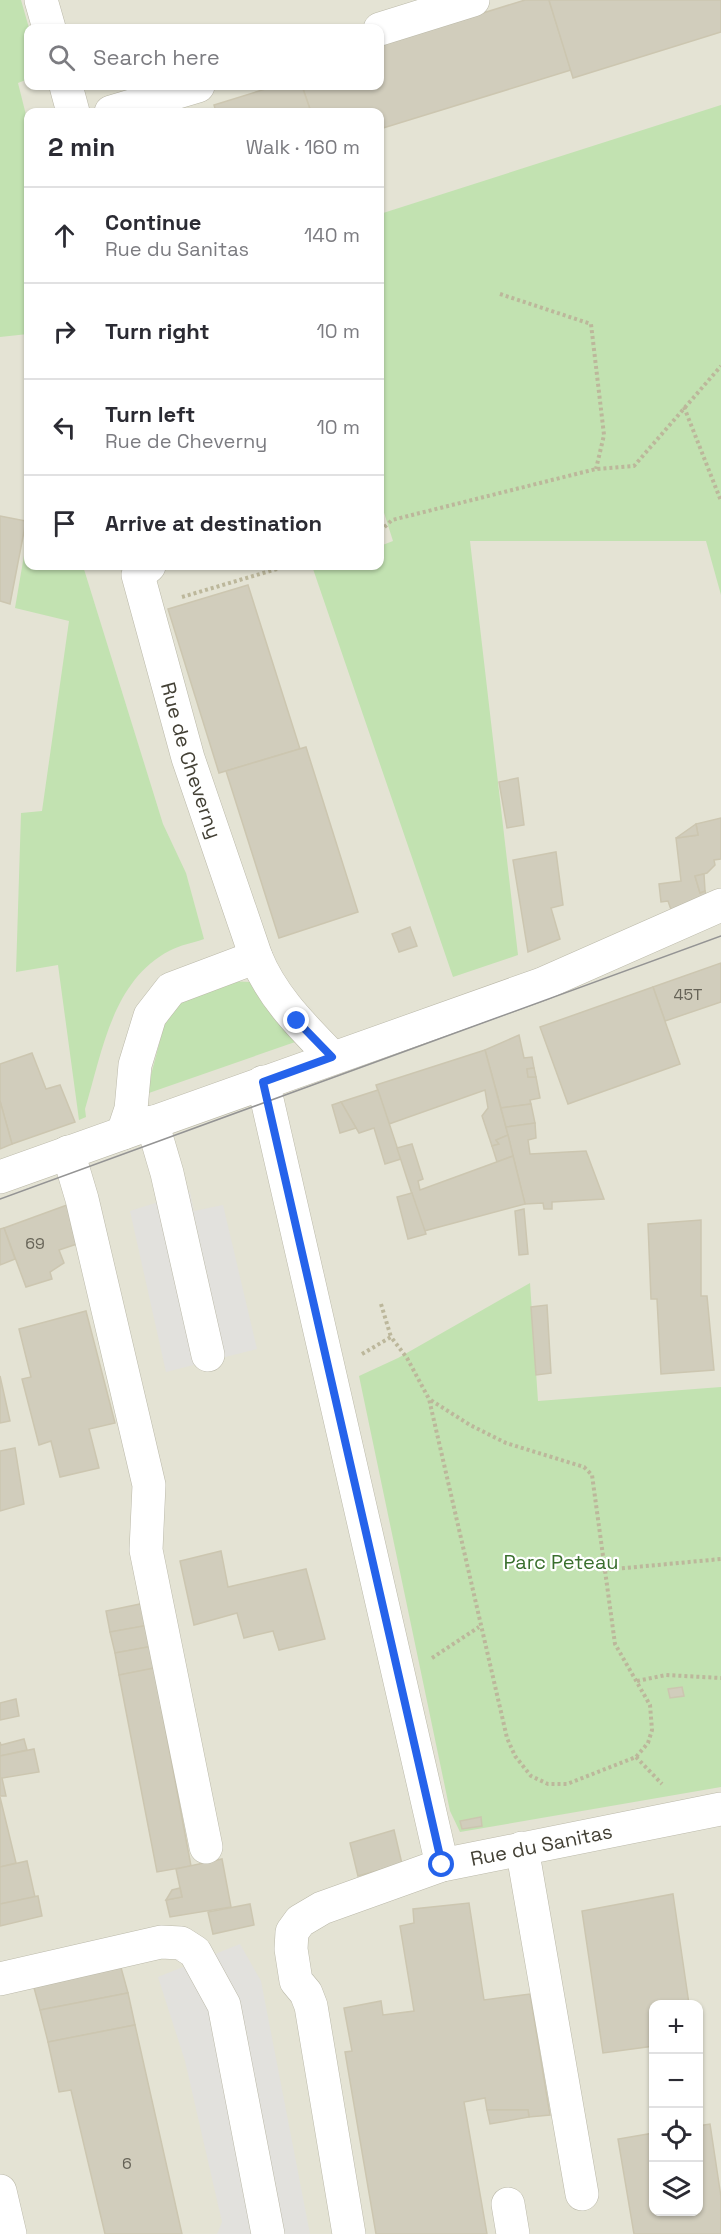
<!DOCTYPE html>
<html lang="en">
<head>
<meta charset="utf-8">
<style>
  body { margin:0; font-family:"Space Grotesk",sans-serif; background:#f2f2f3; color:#2b2b33 }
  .controls { position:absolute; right:18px; bottom:18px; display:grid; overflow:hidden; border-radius:12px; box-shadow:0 2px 4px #0004 }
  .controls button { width:54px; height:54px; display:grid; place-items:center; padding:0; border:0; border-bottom:2px solid #e1e1e2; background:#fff; color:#2b2b33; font:30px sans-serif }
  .stop { position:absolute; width:18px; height:18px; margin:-14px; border:4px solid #2563eb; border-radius:50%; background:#fff }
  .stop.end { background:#2563eb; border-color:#fff; box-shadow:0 2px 6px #0008 }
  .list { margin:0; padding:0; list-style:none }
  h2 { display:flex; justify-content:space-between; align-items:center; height:78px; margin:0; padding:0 24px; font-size:26px }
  h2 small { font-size:20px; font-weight:400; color:#7c7c81 }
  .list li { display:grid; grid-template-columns:39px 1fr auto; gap:18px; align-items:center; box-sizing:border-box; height:96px; padding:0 24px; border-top:2px solid #e1e1e2 }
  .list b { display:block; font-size:22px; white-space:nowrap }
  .list p { margin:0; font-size:20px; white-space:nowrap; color:#7c7c81 }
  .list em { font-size:20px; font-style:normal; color:#7c7c81 }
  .icon { flex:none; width:33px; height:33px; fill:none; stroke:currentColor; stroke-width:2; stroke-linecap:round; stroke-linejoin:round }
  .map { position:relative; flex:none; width:721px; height:2234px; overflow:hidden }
  .search { position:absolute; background:#fff; box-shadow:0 2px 4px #0004; left:24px; top:24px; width:360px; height:66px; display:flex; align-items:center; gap:15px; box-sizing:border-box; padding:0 21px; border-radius:12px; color:#7c7c81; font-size:22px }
  .panel { position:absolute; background:#fff; box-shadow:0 2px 4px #0004; left:24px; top:108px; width:360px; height:462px; border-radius:12px }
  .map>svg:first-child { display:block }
</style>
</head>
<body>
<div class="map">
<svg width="721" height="2234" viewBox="0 0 721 2234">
  <rect width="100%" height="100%" fill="#f1f0e5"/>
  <path fill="#e4e3d4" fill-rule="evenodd" d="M0,0H721V2234H0ZM28,28H380V86H28ZM28,112H380V566H28ZM654,2004H698V2212H654Z"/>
  <g fill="#c2e2b1">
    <path d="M0,0H21L29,28L28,79L18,83L28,123V334L0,337Z"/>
    <path d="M721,105V595L706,541H470L518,955L453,977L312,566H380V546L393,541L380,500V214Z"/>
    <path d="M28,532V566H83L163,824L186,873L204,939C193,943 180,945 169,951C112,981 102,1053 85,1109L86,1117L79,1120L58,965L16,972L21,813L42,811L69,621L15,608Z"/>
    <path d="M228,981L250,982L298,1041L146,1094L167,1014L184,996Z"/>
    <path d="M530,1283L538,1401L721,1387V1787L460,1832L450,1811L359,1376L398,1358Z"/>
  </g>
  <g fill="#e2e1dd">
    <path d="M190,1192L194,1211L223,1205L257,1349L166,1372L130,1211Z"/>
    <path d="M240,1944L261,1981L310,2234H217L222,2222L185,2061L158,1977Z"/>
  </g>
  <g fill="#d1cdbc" stroke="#ccc6b0" stroke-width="1.5">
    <path d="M525,0H549L571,70L380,129V112H311L302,86H380V45Z"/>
    <path d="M549,0H721V32L573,78Z"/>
    <path d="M275,86H302L311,112H216L214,105Z"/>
    <path d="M0,516L26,521L10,604L0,601Z"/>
    <path d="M248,585L300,749L219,773L168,609Z"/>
    <path d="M306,747L358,912L279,938L226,771Z"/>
    <path d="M518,778L524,825L507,828L499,782Z"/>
    <path d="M721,818V859L714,860L715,865L707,873L695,876L700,893L705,891L710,906L674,918L668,901L661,902L659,884L681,881L676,838L698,835L696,824Z"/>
    <path d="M696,824L698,835L676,838Z"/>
    <path d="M556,852L563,905L551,908L560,939L528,952L513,860Z"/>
    <path d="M704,874L705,891L700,893L695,876Z"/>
    <path d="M410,927L417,946L399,952L392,934Z"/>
    <path d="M721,963V1002L665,1021L653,987Z"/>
    <path d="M653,987L680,1064L568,1104L540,1027Z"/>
    <path d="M519,1035L524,1058L532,1057L534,1068L527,1069L528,1077H536L540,1098L530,1100L531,1104L501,1108L485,1050Z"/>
    <path d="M485,1050L508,1135L496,1140L499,1144L492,1146L482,1116L488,1108L485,1090L389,1124L376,1085Z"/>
    <path d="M32,1053L46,1089L60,1085L75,1122L12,1144L0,1101V1064Z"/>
    <path d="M534,1068L536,1077H528L527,1069Z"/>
    <path d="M378,1090L401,1159L385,1164L374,1128L359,1133L341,1102Z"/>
    <path d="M0,1101L12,1144L0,1149Z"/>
    <path d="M341,1102L356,1128L340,1133L332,1105Z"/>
    <path d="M531,1104L535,1123L506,1127L501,1108Z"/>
    <path d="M535,1123L536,1138L528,1140L530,1154L586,1151L604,1199L552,1202V1209H544L543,1203L525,1204L506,1127Z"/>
    <path d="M508,1135L513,1156L497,1162L492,1146L499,1144L496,1140Z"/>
    <path d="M412,1144L423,1179L418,1181L420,1190L513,1156L525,1204L424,1231L397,1148Z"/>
    <path d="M412,1193L426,1234L408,1239L397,1197Z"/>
    <path d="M67,1205L80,1243L59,1250L64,1263L50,1272L52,1279L26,1287L4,1228Z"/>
    <path d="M524,1209L528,1254L519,1255L515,1211Z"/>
    <path d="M701,1220V1296H707L714,1370L661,1374L657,1299H651L648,1224Z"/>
    <path d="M4,1228L15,1259L0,1265V1229Z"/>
    <path d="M547,1305L551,1373L536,1375L531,1307Z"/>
    <path d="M86,1311L115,1423L89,1429L99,1468L60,1477L51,1441L39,1445L22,1379L31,1377L19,1329Z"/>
    <path d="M0,1376L10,1421L0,1423Z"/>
    <path d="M15,1448L24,1504L0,1511V1451Z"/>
    <path d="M221,1551L228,1587L306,1569L325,1639L279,1650L273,1631L244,1638L237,1613L194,1625L180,1561Z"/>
    <path d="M145,1603L149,1625L110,1632L106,1611Z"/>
    <path d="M149,1625L153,1646L115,1653L110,1632Z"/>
    <path d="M153,1646L157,1668L119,1675L115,1653Z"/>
    <path d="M154,1668L191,1866L157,1872L119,1675Z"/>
    <path d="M682,1687L684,1696L670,1698L668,1689Z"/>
    <path d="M16,1699L19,1716L0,1720V1703Z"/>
    <path d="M24,1739L27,1750L0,1756V1742L1,1745Z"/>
    <path d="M34,1749L39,1772L2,1778L6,1796H0V1756Z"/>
    <path d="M0,1797L16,1863L0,1867Z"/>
    <path d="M481,1817L482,1826L462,1829L460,1821Z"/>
    <path d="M394,1830L402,1864L358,1876L350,1843Z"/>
    <path d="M222,1859L231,1907L170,1917L166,1900L182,1897L176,1869Z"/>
    <path d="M27,1861L35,1897L0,1904V1867Z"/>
    <path d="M180,1888L182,1897L166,1900L172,1890Z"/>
    <path d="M673,1894L689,2004H654V2046L603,2053L582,1911Z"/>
    <path d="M38,1896L42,1916L0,1926V1904Z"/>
    <path d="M469,1903L484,2000L530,1994L550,2115L529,2117L528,2110H487L485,2098L464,2102L487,2234H376L345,2052L352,2051L344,2008L381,2001L383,2015L414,2011L400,1926L414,1923L413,1909Z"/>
    <path d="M250,1904L254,1925L213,1934L208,1912Z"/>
    <path d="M120,1964L128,1993L40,2010L33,1984Z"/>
    <path d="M128,1993L135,2025L48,2042L40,2010Z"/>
    <path d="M135,2025L182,2234H105L71,2090L59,2092L48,2042Z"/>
    <path d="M487,2110H528L529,2117L490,2124Z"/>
    <path d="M710,2124L721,2197V2234H634L618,2139L654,2133V2212H698V2126Z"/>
  </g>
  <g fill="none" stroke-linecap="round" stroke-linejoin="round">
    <g stroke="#bbb9a9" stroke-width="34">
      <g id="minor">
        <path d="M41,0L49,28"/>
        <path d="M380,29L473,0"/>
        <path d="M66,86L73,112"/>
        <path d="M111,112L198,86"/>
        <path id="s1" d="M149,566L138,575L188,758L256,957C272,997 303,1027 332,1057"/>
        <path d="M263,1082L442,1865"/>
        <path d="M152,1122L167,1173L208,1355"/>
        <path d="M123,1133L131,1109L135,1065L150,1016L171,989L256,957"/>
        <path d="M68,1152L82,1199L149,1485L146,1550L206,1847"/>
        <path d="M0,1177L542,984L721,905"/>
        <path d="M522,1848L582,2194"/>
        <path d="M0,1979L161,1942L181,1943L195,1952L224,2005L268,2234"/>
        <path d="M0,2191L10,2234"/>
        <path d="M508,2204L513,2234"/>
        <path id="s2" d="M349,2234L311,2006L306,1993L296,1981L291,1949L292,1932L300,1921L322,1908L442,1865L721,1809"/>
      </g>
    </g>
    <g stroke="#bcb79b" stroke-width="4" stroke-dasharray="3 3" stroke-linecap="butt">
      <path d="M500,294L591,324L604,435L596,469"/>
      <path d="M684,407L721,501"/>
      <path d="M380,531L392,520L596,469L634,466L721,366"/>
      <path d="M182,597L287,566"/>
      <path d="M381,1304L391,1337"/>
      <path d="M362,1354L391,1337L407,1358L429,1399L507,1738L515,1756L531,1776L548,1784H567L636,1757L648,1743L652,1730L650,1705L615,1644L592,1475L584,1467L506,1443L470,1425L429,1399"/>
      <path d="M604,1570L721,1559"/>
      <path d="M432,1658L479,1627"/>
      <path d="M637,1681L666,1675L721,1678"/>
      <path d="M636,1757L662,1784"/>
    </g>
    <use href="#minor" stroke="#fff" stroke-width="33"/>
    <path stroke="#949494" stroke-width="1.5" d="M0,1199L721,936"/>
  </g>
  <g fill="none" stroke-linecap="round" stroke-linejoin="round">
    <path stroke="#2563eb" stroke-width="8" d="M297,1021L332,1057L263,1082L442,1865"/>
  </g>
  <g text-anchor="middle" stroke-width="4.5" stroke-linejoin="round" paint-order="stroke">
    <g font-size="16" fill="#666357">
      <text x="688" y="1000">45T</text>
      <text x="35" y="1249">69</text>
      <text x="127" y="2169">6</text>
    </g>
    <g font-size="20" fill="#434035" stroke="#fff">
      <text dy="7" stroke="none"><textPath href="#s1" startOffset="207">Rue de Cheverny</textPath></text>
      <text dy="7" stroke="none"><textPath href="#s2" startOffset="578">Rue du Sanitas</textPath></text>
    </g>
    <g font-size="20" fill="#3a6f2e" stroke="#fff">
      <text x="561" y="1569">Parc Peteau</text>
    </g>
  </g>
</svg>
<div class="controls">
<button>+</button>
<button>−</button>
<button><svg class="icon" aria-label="locate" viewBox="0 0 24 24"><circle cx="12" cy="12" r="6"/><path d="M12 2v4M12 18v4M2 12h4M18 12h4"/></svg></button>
<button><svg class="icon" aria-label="layers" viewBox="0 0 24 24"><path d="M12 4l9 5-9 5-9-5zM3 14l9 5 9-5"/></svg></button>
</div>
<div class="stop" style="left:442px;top:1865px"></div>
<div class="stop end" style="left:297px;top:1021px"></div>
<div class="search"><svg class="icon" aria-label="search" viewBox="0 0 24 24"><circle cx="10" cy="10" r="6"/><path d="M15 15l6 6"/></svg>Search here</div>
<section class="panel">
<h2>2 min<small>Walk · 160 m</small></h2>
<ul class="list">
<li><svg class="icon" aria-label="ahead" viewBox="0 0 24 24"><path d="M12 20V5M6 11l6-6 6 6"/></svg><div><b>Continue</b><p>Rue du Sanitas</p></div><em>140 m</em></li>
<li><svg class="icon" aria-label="right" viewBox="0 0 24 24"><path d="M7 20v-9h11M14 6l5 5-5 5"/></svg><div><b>Turn right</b></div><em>10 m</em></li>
<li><svg class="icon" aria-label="left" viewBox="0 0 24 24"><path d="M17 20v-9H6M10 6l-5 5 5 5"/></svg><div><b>Turn left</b><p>Rue de Cheverny</p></div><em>10 m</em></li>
<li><svg class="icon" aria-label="arrive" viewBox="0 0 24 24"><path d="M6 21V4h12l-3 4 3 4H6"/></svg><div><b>Arrive at destination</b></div></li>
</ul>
</section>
</div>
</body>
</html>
